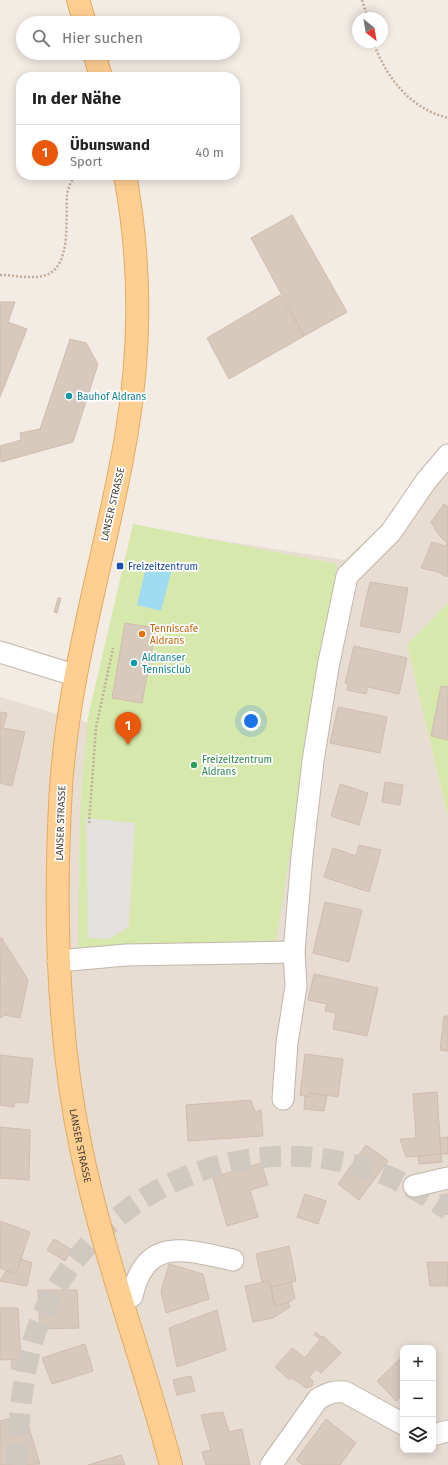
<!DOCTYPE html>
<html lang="de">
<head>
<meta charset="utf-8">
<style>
  body { margin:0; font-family:"Fira Sans",sans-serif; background:#f6f6f6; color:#222 }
  .controls { position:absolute; right:12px; bottom:12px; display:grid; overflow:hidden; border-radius:8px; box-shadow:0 2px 10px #0003 }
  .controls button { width:36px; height:36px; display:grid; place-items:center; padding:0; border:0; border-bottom:1px solid #e0e0e0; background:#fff; color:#222; font:20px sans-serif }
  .compass { position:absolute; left:352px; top:12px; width:36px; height:36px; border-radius:50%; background:#fff; box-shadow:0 2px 10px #0003; rotate:149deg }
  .you { position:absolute; left:251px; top:721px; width:14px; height:14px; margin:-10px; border:3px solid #fff; border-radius:50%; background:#1a73e8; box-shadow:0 0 0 6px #1a73e833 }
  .badge { display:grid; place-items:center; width:26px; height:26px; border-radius:50%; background:#ea580c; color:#fff; font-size:13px; font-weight:700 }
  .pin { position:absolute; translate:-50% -33px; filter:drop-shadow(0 1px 2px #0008) }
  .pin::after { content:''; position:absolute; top:21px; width:14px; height:12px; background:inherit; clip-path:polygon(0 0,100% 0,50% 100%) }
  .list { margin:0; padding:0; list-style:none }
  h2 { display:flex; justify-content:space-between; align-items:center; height:52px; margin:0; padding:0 16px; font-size:17px }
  h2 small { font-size:13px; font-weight:400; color:#767676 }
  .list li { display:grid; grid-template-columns:26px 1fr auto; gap:12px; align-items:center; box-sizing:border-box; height:56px; padding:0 16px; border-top:1px solid #e0e0e0 }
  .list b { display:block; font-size:15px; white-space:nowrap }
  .list p { margin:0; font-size:13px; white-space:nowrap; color:#767676 }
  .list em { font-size:13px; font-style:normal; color:#767676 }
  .icon { flex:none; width:22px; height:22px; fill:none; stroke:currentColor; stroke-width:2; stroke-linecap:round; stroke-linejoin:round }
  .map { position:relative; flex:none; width:448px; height:1465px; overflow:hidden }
  .search { position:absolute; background:#fff; box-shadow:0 2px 10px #0003; left:16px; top:16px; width:224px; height:44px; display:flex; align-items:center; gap:10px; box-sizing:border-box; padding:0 14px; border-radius:22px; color:#767676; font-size:15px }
  .panel { position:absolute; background:#fff; box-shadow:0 2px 10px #0003; left:16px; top:72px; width:224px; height:108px; border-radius:16px }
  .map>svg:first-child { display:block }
</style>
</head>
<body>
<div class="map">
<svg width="448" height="1465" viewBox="0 0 448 1465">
  <rect width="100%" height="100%" fill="#f3ece5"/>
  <path fill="#e7ddd3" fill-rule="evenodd" d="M448,467V603L407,645L448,817V1465H0V697L95,725L136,527L344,560ZM403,1348H433V1450H403Z"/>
  <g fill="#d6e8ac">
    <path d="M133,524L337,564L276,940L78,948L80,813L88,717Z"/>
    <path d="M448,603V817L407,645Z"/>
  </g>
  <path fill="#e3e0dd" d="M86,818L135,823L129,927L109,939L88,938Z"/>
  <path fill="#9fdcf2" d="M147,563L172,569L161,611L137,605Z"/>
  <g fill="#d8c9bd" stroke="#d0bdad">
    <path d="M292,215L347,312L304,336L251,238Z"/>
    <path d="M280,295L304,336L229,379L207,338Z"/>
    <path d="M0,302H15L8,322L27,329L0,397Z"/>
    <path d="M70,339L86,343L98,364L73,442L1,462L0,446L21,440L20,433L40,429Z"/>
    <path d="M444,504L448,507V575L447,577L438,572L421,568L432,542L446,546L447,543L439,535L431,522Z"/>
    <path d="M370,582L408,588L400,633L360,626Z"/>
    <path d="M58,598H61L57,613L54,612Z"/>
    <path d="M125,623L156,628L142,703L112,698Z"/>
    <path d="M354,646L407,658L399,694L368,687L366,694L347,690L348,684L345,683Z"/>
    <path d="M441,686L448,687V740L431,736Z"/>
    <path d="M338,707L387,717L380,753L330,743Z"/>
    <path d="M0,712L7,713L3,728L25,732L12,786L0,783Z"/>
    <path d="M385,782L403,785L400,805L382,802Z"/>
    <path d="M340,784L368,793L359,825L331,816Z"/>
    <path d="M359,845L381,850L369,892L324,877L333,848L356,856Z"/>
    <path d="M325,902L362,910L349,962L313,953Z"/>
    <path d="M1,937L28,980L20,1018L5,1015L0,1018Z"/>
    <path d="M314,974L378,988L367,1036L333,1029L336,1013L325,1011L327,1004L308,1000Z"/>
    <path d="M444,1016H448V1051L440,1050Z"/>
    <path d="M305,1054L343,1059L338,1097L310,1093L309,1097L300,1095Z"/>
    <path d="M0,1055L33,1059L28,1103L14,1102V1107L0,1105Z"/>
    <path d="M437,1092L441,1154L406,1157L400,1139L416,1138L413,1094Z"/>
    <path d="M310,1093L327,1096L324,1111L304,1109L305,1096L309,1097Z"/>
    <path d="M251,1100L255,1112L261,1110L263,1136L188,1141L186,1105Z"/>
    <path d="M0,1127L30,1130L29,1180L0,1178Z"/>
    <path d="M448,1137V1154H441L440,1138Z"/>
    <path d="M366,1145L388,1161L359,1200L338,1184Z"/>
    <path d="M441,1154L442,1162L419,1164L418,1156Z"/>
    <path d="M261,1163L268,1185L250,1190L258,1217L227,1226L213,1177Z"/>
    <path d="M305,1194L326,1201L318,1224L297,1217Z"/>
    <path d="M448,1194V1214L442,1215L440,1195Z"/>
    <path d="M0,1221L30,1232L16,1274L0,1268Z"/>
    <path d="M54,1239L72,1250L65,1261L47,1250Z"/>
    <path d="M289,1246L296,1281L271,1287L269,1281L262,1282L256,1254Z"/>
    <path d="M21,1259L32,1263L27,1286L0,1281L6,1271L16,1274Z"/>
    <path d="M427,1262H448V1286H430Z"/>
    <path d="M169,1264L203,1274L209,1299L166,1313L161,1291Z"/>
    <path d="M269,1281L275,1306L288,1302L290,1307L273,1318L253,1322L245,1286Z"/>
    <path d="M291,1282L295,1298L287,1303L275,1306L271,1287Z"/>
    <path d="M38,1290H77L79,1328L40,1329Z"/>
    <path d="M0,1308H18L21,1359L0,1360Z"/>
    <path d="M217,1310L226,1350L177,1367L169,1328Z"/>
    <path d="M316,1332L321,1337L323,1336L341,1353L321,1373L316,1369L309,1377L313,1381L312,1386L306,1388L292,1378L290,1380L275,1367L292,1348L305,1358L320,1339L314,1335Z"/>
    <path d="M85,1344L93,1371L52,1384L42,1358Z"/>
    <path d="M25,1358V1362H28V1368L12,1369L11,1359Z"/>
    <path d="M400,1359L403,1363V1395L396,1401L377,1381Z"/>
    <path d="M191,1376L195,1391L177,1395L173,1380Z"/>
    <path d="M223,1412L229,1432L242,1429L250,1465H206L202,1452L211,1450L201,1415Z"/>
    <path d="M25,1415L40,1464L0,1465V1421Z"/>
    <path d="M326,1419L356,1443L340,1465H303L296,1460Z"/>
    <path d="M121,1455L125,1465H88Z"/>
  </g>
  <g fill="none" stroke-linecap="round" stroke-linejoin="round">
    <path stroke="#d0c9c2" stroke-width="21" stroke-dasharray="21 10" stroke-linecap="butt" d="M16,1465C20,1412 22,1358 45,1309C103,1188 245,1127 372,1170C399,1179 424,1194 448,1210"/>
    <g stroke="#c1b6aa" stroke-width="23">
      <g id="minor">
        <path d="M0,652L74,675"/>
        <path d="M58,961L126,955L294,952"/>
        <path d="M283,1099L287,1043L296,986L294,952L302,856L313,761L328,667L347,576L391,532L426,481L448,455"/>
        <path d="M414,1186L448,1178"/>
        <path d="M122,1301L132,1296C146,1235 186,1250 233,1260"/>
        <path d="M433,1435L448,1431"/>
        <path d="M271,1465L318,1399C328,1393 334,1391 345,1392L403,1424"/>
      </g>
    </g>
    <g stroke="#e6a95f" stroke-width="24">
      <g id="major">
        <path d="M78,0L85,23"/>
        <path d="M94,53L101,77"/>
        <path id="s1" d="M125,175C141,261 141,351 126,437C106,555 69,668 61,787C54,907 56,1030 81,1148C103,1256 143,1359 171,1465"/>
      </g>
    </g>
    <g stroke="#c1ac98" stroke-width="2.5" stroke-dasharray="2 2" stroke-linecap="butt">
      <path d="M362,0L368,18"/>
      <path d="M373,42C387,78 409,108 448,118"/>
      <path d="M0,275C14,275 30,279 43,276C73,269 65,218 67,195C68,188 71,181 75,175"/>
      <path d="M89,823L96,728L113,648"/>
    </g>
    <use href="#minor" stroke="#fff" stroke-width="21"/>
    <use href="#major" stroke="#ffcf91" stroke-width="22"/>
  </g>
  <g fill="#0f9aa8" stroke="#fff" stroke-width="1.5">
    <circle cx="69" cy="396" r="4"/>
    <circle cx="134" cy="663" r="4"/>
  </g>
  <rect fill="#1a4fb4" stroke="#fff" stroke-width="1.5" x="116" y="562" width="8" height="8" rx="2"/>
  <circle fill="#e8710a" stroke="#fff" stroke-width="1.5" cx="142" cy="634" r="4"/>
  <circle fill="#2e9e5b" stroke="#fff" stroke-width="1.5" cx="194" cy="765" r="4"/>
  <g text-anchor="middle" stroke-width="3.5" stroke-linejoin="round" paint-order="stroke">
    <g font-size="10" fill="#0d838f" stroke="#fff" text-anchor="start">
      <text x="77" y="400">Bauhof Aldrans</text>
      <text x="142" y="661">Aldranser<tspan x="142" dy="12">Tennisclub</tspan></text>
    </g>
    <g font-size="10" fill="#453c34" stroke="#fff">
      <text transform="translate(112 504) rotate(-77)" y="4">LANSER STRASSE</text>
      <text transform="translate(60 823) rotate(-88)" y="4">LANSER STRASSE</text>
      <text dy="4" stroke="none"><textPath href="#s1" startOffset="980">LANSER STRASSE</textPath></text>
    </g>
    <g font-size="10" fill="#164399" stroke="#fff" text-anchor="start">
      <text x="128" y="570">Freizeitzentrum</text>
    </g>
    <g font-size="10" fill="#c56008" stroke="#fff" text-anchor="start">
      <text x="150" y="632">Tenniscafe<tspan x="150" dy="12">Aldrans</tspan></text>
    </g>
    <g font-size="10" fill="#27864d" stroke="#fff" text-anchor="start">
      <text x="202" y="763">Freizeitzentrum<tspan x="202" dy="12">Aldrans</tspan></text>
    </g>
  </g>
</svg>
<div class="controls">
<button>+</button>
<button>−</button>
<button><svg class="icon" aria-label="layers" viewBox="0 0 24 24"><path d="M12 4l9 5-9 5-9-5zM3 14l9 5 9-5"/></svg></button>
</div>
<svg class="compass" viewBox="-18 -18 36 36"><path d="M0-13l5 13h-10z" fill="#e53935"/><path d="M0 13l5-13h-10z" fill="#767676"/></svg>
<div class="you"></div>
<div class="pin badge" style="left:128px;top:745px">1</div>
<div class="search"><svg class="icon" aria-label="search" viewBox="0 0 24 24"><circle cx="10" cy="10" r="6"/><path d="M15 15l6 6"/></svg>Hier suchen</div>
<section class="panel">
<h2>In der Nähe<small></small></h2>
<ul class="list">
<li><span class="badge">1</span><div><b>Übunswand</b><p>Sport</p></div><em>40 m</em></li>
</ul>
</section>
</div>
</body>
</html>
